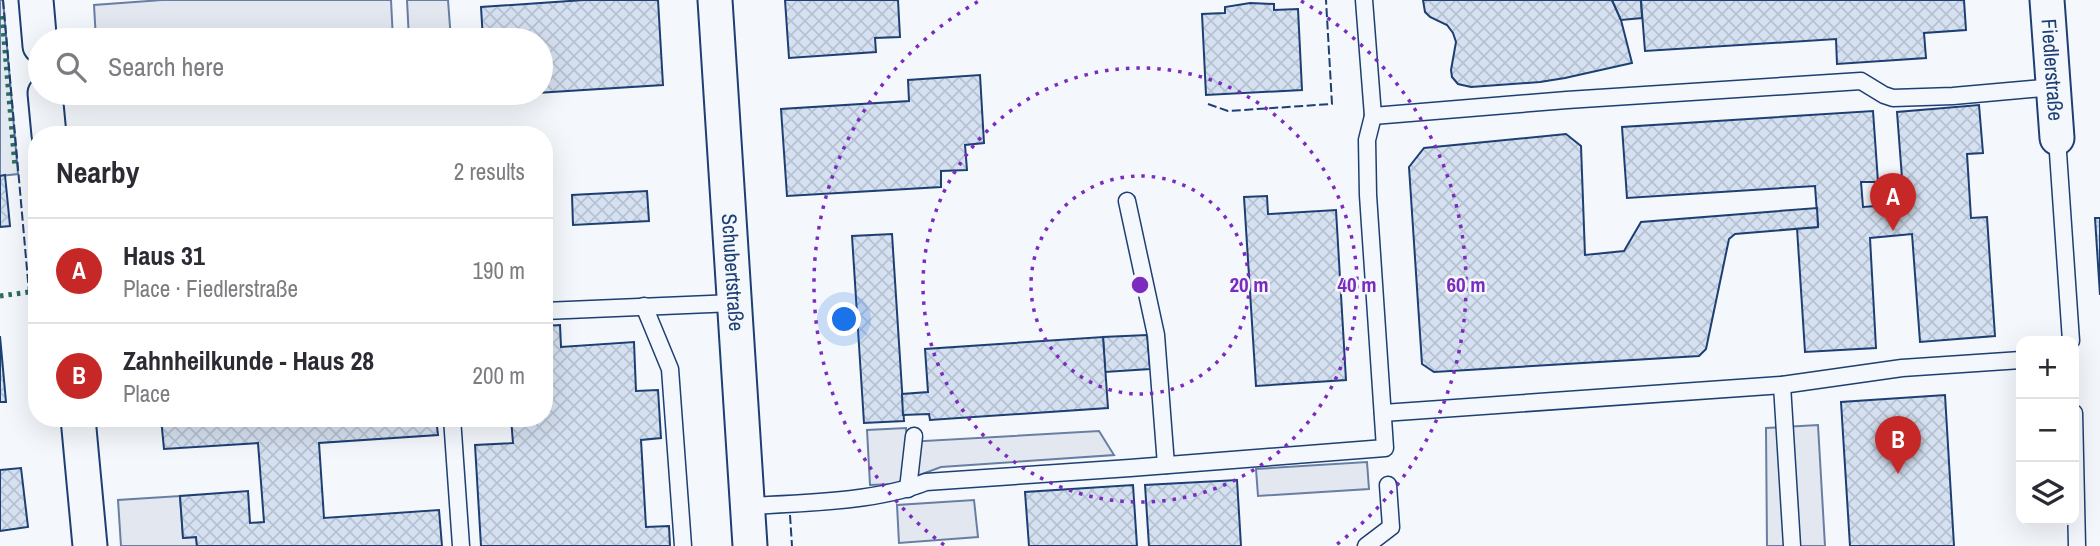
<!DOCTYPE html>
<html lang="en">
<head>
<meta charset="utf-8">
<style>
  body { margin:0; font-family:"Archivo Narrow",sans-serif; background:#f7f7f7; color:#2b2b33 }
  .controls { position:absolute; right:21px; bottom:21px; display:grid; overflow:hidden; border-radius:14px; box-shadow:0 7px 28px #0002 }
  .controls button { width:63px; height:63px; display:grid; place-items:center; padding:0; border:0; border-bottom:2px solid #e1e1e2; background:#fff; color:#2b2b33; font:35px sans-serif }
  .you { position:absolute; left:845px; top:320px; width:24px; height:24px; margin:-18px; border:5px solid #fff; border-radius:50%; background:#1a73e8; box-shadow:0 0 0 10px #1a73e833 }
  .badge { display:grid; place-items:center; width:46px; height:46px; border-radius:50%; background:#c62828; color:#fff; font-size:23px; font-weight:700 }
  .pin { position:absolute; translate:-50% -58px; filter:drop-shadow(0 2px 4px #0008) }
  .pin::after { content:''; position:absolute; top:37px; width:24px; height:21px; background:inherit; clip-path:polygon(0 0,100% 0,50% 100%) }
  .list { margin:0; padding:0; list-style:none }
  h2 { display:flex; justify-content:space-between; align-items:center; height:91px; margin:0; padding:0 28px; font-size:30px }
  h2 small { font-size:23px; font-weight:400; color:#7c7c81 }
  .list li { display:grid; grid-template-columns:46px 1fr auto; gap:21px; align-items:center; box-sizing:border-box; height:105px; padding:0 28px; border-top:2px solid #e1e1e2 }
  .list b { display:block; font-size:26px; white-space:nowrap }
  .list p { margin:0; font-size:23px; white-space:nowrap; color:#7c7c81 }
  .list em { font-size:23px; font-style:normal; color:#7c7c81 }
  .icon { flex:none; width:38px; height:38px; fill:none; stroke:currentColor; stroke-width:2; stroke-linecap:round; stroke-linejoin:round }
  .map { position:relative; flex:none; width:2100px; height:546px; overflow:hidden }
  .search { position:absolute; background:#fff; box-shadow:0 7px 28px #0002; left:28px; top:28px; width:525px; height:77px; display:flex; align-items:center; gap:18px; box-sizing:border-box; padding:0 24px; border-radius:38px; color:#7c7c81; font-size:26px }
  .panel { position:absolute; background:#fff; box-shadow:0 7px 28px #0002; left:28px; top:126px; width:525px; height:301px; border-radius:28px }
  .map>svg:first-child { display:block }
</style>
</head>
<body>
<div class="map">
<svg width="2100" height="546" viewBox="0 0 2100 546">
  <defs>
    <pattern id="building-cross-hatch" width="8" height="8" patternUnits="userSpaceOnUse" patternTransform="scale(1.75)"><rect width="8" height="8" fill="#d5e0f0"/><path d="M0 0l8 8M0 8l8-8" fill="none" stroke="#b6c1d1"/></pattern>
  </defs>
  <rect width="100%" height="100%" fill="#f4f7fb"/>
  <path fill="#e3e9f0" stroke="#687fa3" stroke-width="2" d="M0,0H3L18,174L0,176Z"/>
  <g fill="#e3e8f0" stroke="#687fa3" stroke-width="2">
    <path d="M162,0H391L393,40H96L94,5Z"/>
    <path d="M407,0H448L451,40H409Z"/>
    <path d="M100,93H210L100,100Z"/>
    <path d="M1818,425L1825,546H1767L1766,428Z"/>
    <path d="M906,428L907,442L1099,431L1114,455L941,467L895,484L870,485L867,430Z"/>
    <path d="M1367,462L1369,489L1258,496L1256,469Z"/>
    <path d="M180,496L183,538L196,537L197,546H121L118,500Z"/>
    <path d="M974,500L978,537L899,543L897,505Z"/>
  </g>
  <g fill="url(#building-cross-hatch)" stroke="#1d3f73" stroke-width="2">
    <path d="M584,0H658L663,85L486,96V93H541V40H483L481,7Z"/>
    <path d="M785,0H898L900,37L875,38L876,52L789,58Z"/>
    <path d="M1423,0H1612L1621,20L1632,63L1565,78L1540,82L1471,87L1458,84L1452,77L1451,70L1456,42L1453,33L1447,25L1430,17L1425,12Z"/>
    <path d="M1612,0H1641L1642,18L1621,20Z"/>
    <path d="M1641,0H1964L1966,30L1924,33L1926,58L1837,64L1836,39L1645,51Z"/>
    <path d="M1250,3L1274,4V10L1298,9L1302,90L1206,95L1202,14L1225,13V7Z"/>
    <path d="M980,75L984,143L965,145L967,170L941,171V187L787,196L781,109L909,101L908,80Z"/>
    <path d="M1979,105L1983,153L1967,154L1971,218L1987,217L1995,336L1920,342L1912,234L1870,238L1876,348L1805,352L1797,228L1818,227L1815,186L1627,198L1622,127L1873,111L1878,182H1861L1863,207L1904,204L1897,112Z"/>
    <path d="M1566,134L1581,146L1585,255L1624,251L1641,222L1817,208L1818,227L1735,234L1729,239L1706,349L1699,356L1434,372L1422,364L1409,167L1424,148Z"/>
    <path d="M5,175L10,226L0,227V176Z"/>
    <path d="M647,191L649,221L573,225L572,195Z"/>
    <path d="M1267,196L1268,214L1336,210L1346,380L1256,386L1244,197Z"/>
    <path d="M2095,218H2100V295Z"/>
    <path d="M892,234L904,421L864,423L852,236Z"/>
    <path d="M560,325L561,347L634,342L636,391L658,390L661,438L641,440L646,527L669,526L670,546H481L475,445L513,443L511,418H544V326Z"/>
    <path d="M1147,335L1150,369L1105,372L1103,337Z"/>
    <path d="M0,336L6,402H0Z"/>
    <path d="M1103,337L1108,408L930,420L929,414L903,415L902,394L928,392L925,349Z"/>
    <path d="M1945,395L1954,546H1850L1841,402Z"/>
    <path d="M161,418H436L438,435L319,443L324,518L439,510L442,546H197L196,537L183,538L180,496L248,491L250,523L264,522L258,443L164,449Z"/>
    <path d="M21,468L28,527L0,531V470Z"/>
    <path d="M1237,480L1241,546H1149L1145,485Z"/>
    <path d="M1133,485L1137,546H1029L1025,492Z"/>
  </g>
  <g fill="none" stroke-linecap="round" stroke-linejoin="round">
    <g stroke="#1d3f73" stroke-width="19">
      <g id="service">
        <path d="M1373,116L1567,100L1861,81L1884,95L1893,98L1953,96L2054,87"/>
        <path d="M2057,138L2071,341"/>
        <path d="M1127,201L1156,335L1166,465"/>
        <path d="M644,306L670,369L683,546"/>
        <path d="M544,311L734,303"/>
        <path d="M1782,385L1792,546"/>
        <path d="M1383,413L1782,385L1902,368L2021,360"/>
        <path d="M2074,413L2077,546"/>
        <path d="M452,418L461,546"/>
        <path d="M908,489L914,436"/>
        <path d="M747,506C802,503 876,502 926,482L1130,468L1385,448L1368,195L1367,140L1373,116L1364,0"/>
        <path d="M1366,546L1391,527L1388,485"/>
      </g>
    </g>
    <g stroke="#1d3f73" stroke-width="37">
      <g id="minor">
        <path d="M36,0L40,46"/>
        <path id="s1" d="M715,0L750,546"/>
        <path id="s2" d="M2047,0L2057,138"/>
        <path d="M45,93L49,135"/>
        <path d="M78,418L90,546"/>
      </g>
    </g>
    <use href="#service" stroke="#f4f7fb" stroke-width="16"/>
    <use href="#minor" stroke="#f4f7fb" stroke-width="33"/>
    <g stroke="#2c6c60" stroke-width="5" stroke-dasharray="3.5 5" stroke-linecap="butt">
      <path d="M2,16L15,167"/>
      <path d="M0,296L29,292"/>
    </g>
    <g stroke="#1d3f73" stroke-width="2" stroke-dasharray="9 3.5" stroke-linecap="butt">
      <path d="M3,0L29,292"/>
      <path d="M1208,104L1228,111L1332,104L1326,0"/>
      <path d="M790,515L792,546"/>
    </g>
  </g>
  <g fill="none" stroke="#7b2cbf" stroke-width="3.5" stroke-dasharray="3.5 7">
    <circle cx="1140" cy="285" r="109"/>
    <circle cx="1140" cy="285" r="217"/>
    <path d="M944 545A326 326 0 0 1 979 1M1301 1A326 326 0 0 1 1336 545"/>
  </g>
  <g text-anchor="middle" stroke-width="5" stroke-linejoin="round" paint-order="stroke">
    <g font-size="21" fill="#1d3f73" stroke="#f4f7fb">
      <text dy="7" stroke="none"><textPath href="#s2" startOffset="70">Fiedlerstraße</textPath></text>
      <text dy="7" stroke="none"><textPath href="#s1" startOffset="273">Schubertstraße</textPath></text>
    </g>
  </g>
  <circle cx="1140" cy="285" r="10" fill="#7b2cbf" stroke="#f4f7fb" stroke-width="3.5"/>
  <g font-size="21" text-anchor="middle" font-weight="bold" fill="#7b2cbf" stroke="#f4f7fb" stroke-width="5" stroke-linejoin="round" paint-order="stroke">
    <text x="1249" y="292">20 m</text>
    <text x="1357" y="292">40 m</text>
    <text x="1466" y="292">60 m</text>
  </g>
</svg>
<div class="controls">
<button>+</button>
<button>−</button>
<button><svg class="icon" aria-label="layers" viewBox="0 0 24 24"><path d="M12 4l9 5-9 5-9-5zM3 14l9 5 9-5"/></svg></button>
</div>
<div class="you"></div>
<div class="pin badge" style="left:1893px;top:231px">A</div>
<div class="pin badge" style="left:1898px;top:474px">B</div>
<div class="search"><svg class="icon" aria-label="search" viewBox="0 0 24 24"><circle cx="10" cy="10" r="6"/><path d="M15 15l6 6"/></svg>Search here</div>
<section class="panel">
<h2>Nearby<small>2 results</small></h2>
<ul class="list">
<li><span class="badge">A</span><div><b>Haus 31</b><p>Place · Fiedlerstraße</p></div><em>190 m</em></li>
<li><span class="badge">B</span><div><b>Zahnheilkunde - Haus 28</b><p>Place</p></div><em>200 m</em></li>
</ul>
</section>
</div>
</body>
</html>
